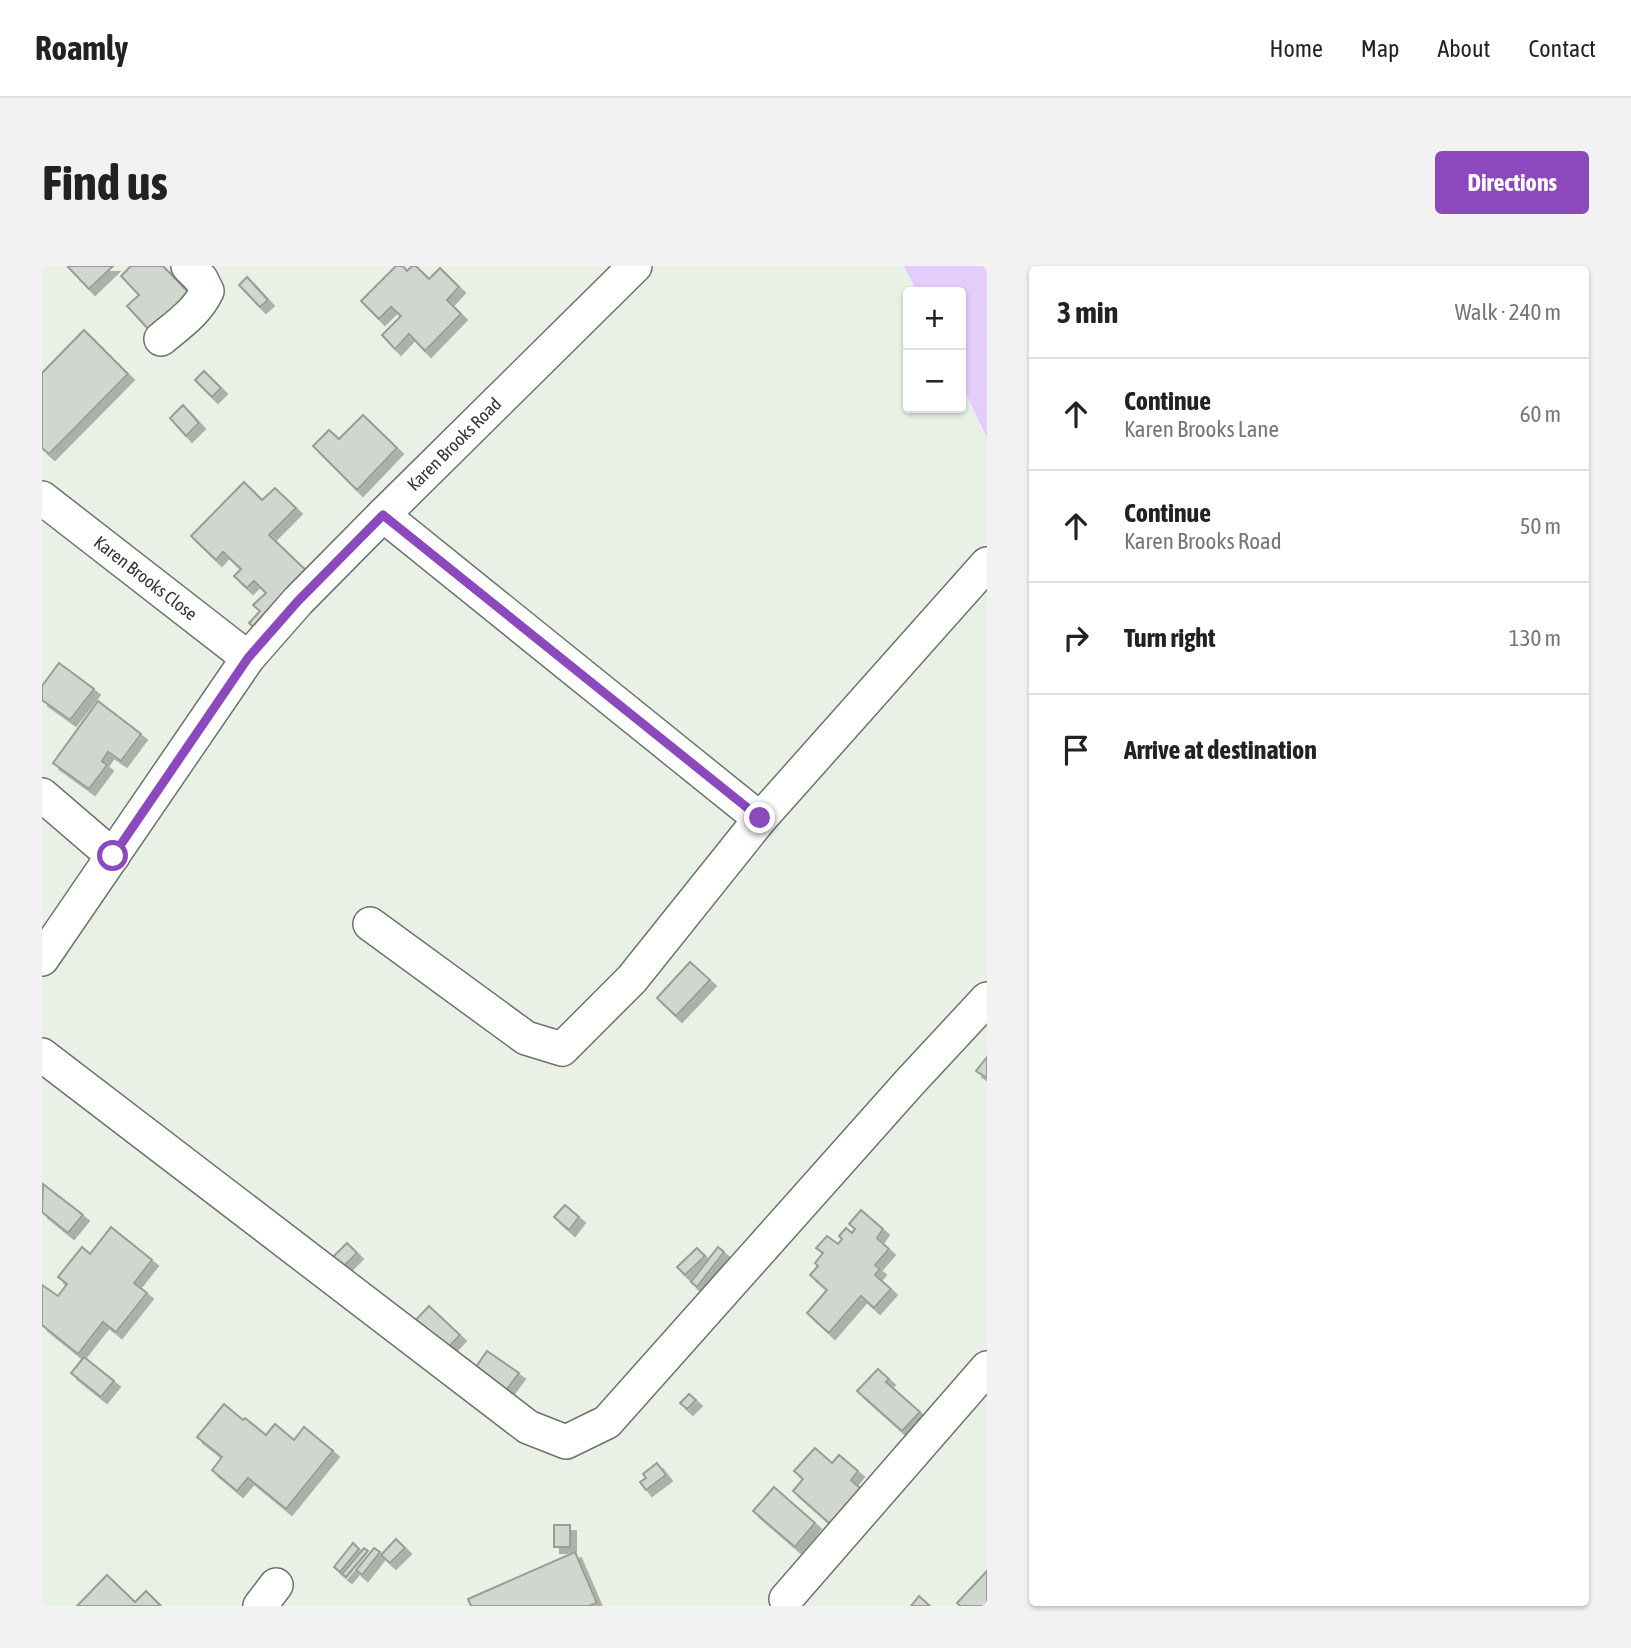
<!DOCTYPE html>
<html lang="en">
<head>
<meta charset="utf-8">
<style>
  body { margin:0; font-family:"Asap Condensed",sans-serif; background:#f2f2f2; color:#222 }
  .controls { position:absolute; right:21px; top:21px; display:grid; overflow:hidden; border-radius:7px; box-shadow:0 2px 5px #0004 }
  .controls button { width:63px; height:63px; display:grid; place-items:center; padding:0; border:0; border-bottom:2px solid #e0e0e0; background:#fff; color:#222; font:35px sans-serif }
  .stop { position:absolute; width:21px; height:21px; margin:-16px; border:5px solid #8b49bd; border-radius:50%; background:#fff }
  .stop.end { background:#8b49bd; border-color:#fff; box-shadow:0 2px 7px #0008 }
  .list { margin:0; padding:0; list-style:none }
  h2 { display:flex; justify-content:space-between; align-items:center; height:91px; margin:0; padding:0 28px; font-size:30px }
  h2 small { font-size:23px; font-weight:400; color:#767676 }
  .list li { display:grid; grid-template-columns:46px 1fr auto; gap:21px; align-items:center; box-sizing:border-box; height:112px; padding:0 28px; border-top:2px solid #e0e0e0 }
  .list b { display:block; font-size:26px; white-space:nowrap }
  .list p { margin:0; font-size:23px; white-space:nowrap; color:#767676 }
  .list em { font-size:23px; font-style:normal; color:#767676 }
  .icon { flex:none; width:38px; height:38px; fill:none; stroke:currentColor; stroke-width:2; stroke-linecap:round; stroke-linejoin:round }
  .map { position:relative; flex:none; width:945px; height:1340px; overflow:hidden; border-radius:7px }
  header { display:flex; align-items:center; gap:42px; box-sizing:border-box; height:98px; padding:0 35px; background:#fff; border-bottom:2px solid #e0e0e0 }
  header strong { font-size:33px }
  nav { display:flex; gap:38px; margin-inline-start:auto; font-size:24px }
  .intro { display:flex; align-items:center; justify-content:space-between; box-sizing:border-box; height:168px; padding:0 42px }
  h1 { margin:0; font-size:49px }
  .button { padding:18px 32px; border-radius:7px; background:#8b49bd; color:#fff; font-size:24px; font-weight:700 }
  main { display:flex; gap:42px; padding:0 42px }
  aside { flex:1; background:#fff; border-radius:7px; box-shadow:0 2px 5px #0004 }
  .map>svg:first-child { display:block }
</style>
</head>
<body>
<header>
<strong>Roamly</strong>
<nav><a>Home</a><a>Map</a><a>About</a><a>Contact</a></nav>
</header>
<div class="intro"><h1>Find us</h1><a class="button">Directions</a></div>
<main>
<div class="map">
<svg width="945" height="1340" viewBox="0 0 945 1340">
  <defs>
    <filter id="shadow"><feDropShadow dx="6" dy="6" stdDeviation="0" flood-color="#0004"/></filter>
  </defs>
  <rect width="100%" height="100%" fill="#e9f1e7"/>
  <path fill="#e4cdfb" d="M862,0H945V172L919,117V26H875Z"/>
  <g fill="#d0d7ce" stroke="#979e95" stroke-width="2" filter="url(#shadow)">
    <path d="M27,0H71L47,23L26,1Z"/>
    <path d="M89,0H121L149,29L109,66L85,40L97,29L79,10Z"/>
    <path d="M354,0H361L365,5L370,0H374L387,13L398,2L417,21L405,34L419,48L383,85L367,68L353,83L340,69L359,50L349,41L337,53L319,35Z"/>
    <path d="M205,11L226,34L218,41L197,19Z"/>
    <path d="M42,64L86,108L7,188L0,182V107Z"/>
    <path d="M162,105L179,122L170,131L153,114Z"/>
    <path d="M141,139L157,157L144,170L128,152Z"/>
    <path d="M321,149L355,182L315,224L271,180L287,164L297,173Z"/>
    <path d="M202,216L220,234L233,222L254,242L227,269L271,311L217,366L207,357L218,345L211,339L224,327L212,315L205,322L192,310L199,303L181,286L174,294L149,270Z"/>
    <path d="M17,397L52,423L28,454L0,434V420Z"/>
    <path d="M56,435L99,468L79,495L66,486L60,495L65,499L47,523L11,497Z"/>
    <path d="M648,696L668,714L634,750L615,732Z"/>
    <path d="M945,791V812L934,805Z"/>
    <path d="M1,918L41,949L26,967L0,946Z"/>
    <path d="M523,939L537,951L527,964L512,951Z"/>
    <path d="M819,944L841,963L835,972L847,983L833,999L838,1003L833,1009L849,1023L832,1042L819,1030L787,1067L765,1047L785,1024L768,1009L776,1000L773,997L781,987L774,982L785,970L796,978L800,973L797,970L804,962L810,967L813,963L807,958Z"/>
    <path d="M69,961L110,994L92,1017L105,1027L74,1066L61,1056L36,1088L0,1059V1019L16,1030L25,1018L16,1011L40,981L48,988Z"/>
    <path d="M305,977L315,987L300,1002L290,992Z"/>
    <path d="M676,981L682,986L655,1021L649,1016Z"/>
    <path d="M655,982L663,990L643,1009L635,1001Z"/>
    <path d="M387,1040L418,1069L402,1086L371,1057Z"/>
    <path d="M445,1085L477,1107L463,1126L432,1104Z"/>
    <path d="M42,1091L72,1115L59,1131L29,1107Z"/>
    <path d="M836,1103L847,1113L844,1116L878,1146L860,1165L815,1125Z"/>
    <path d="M647,1128L654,1134L645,1143L638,1137Z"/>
    <path d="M182,1138L201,1154L203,1152L224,1169L233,1158L252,1174L262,1161L291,1185L244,1243L206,1212L195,1225L170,1204L180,1191L155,1171Z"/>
    <path d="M773,1182L790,1197L797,1189L816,1205L809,1214L826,1229L795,1264L751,1225L761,1213L752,1205Z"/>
    <path d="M615,1197L624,1209L604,1224L598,1216L604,1212L601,1208Z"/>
    <path d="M732,1221L773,1257L753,1281L711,1245Z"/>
    <rect x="512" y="1259" width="16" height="22"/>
    <path d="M354,1273L363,1282L348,1297L339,1289Z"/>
    <path d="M311,1277L317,1283L298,1306L292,1301Z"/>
    <path d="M322,1282L326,1285L304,1311L300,1308Z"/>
    <path d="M332,1282L338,1286L320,1309L314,1304Z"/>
    <path d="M533,1286L555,1337L547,1340H429L426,1333Z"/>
    <path d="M945,1305V1340H918L915,1337Z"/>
    <path d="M65,1309L93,1336L104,1325L119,1340H35Z"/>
    <path d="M877,1330L888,1340H869Z"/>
  </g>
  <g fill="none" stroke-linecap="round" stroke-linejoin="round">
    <g stroke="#6d736b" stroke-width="36">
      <g id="minor">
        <path d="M119,73C137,58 155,46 165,25L159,13L146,0"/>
        <path id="s1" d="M0,232L206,392"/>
        <path d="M341,249L718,553"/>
        <path d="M0,529L71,590"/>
        <path d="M328,658L484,772L520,783L590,713L718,553L945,298"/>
        <path id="s2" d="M0,693L206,392L256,335L341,249L593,0"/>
        <path d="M0,789L486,1161L524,1176L565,1156L867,817L945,733"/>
        <path d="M744,1333L945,1102"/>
        <path d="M218,1340L234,1319"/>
      </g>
    </g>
    <use href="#minor" stroke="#fff" stroke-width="33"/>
  </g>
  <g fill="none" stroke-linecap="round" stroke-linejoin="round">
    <path stroke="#8b49bd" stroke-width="9" d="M71,590L206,392L256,335L341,249L718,552"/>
  </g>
  <g text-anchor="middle" stroke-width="5" stroke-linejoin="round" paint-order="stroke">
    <g font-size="18" fill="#333632" stroke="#f7fef5">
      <text dy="6" stroke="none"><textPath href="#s2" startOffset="662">Karen Brooks Road</textPath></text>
      <text dy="6" stroke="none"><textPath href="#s1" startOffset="131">Karen Brooks Close</textPath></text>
    </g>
  </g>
</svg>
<div class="controls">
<button>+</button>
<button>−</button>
</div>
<div class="stop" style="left:71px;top:590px"></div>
<div class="stop end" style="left:718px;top:552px"></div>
</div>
<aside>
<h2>3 min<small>Walk · 240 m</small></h2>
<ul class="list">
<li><svg class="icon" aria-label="ahead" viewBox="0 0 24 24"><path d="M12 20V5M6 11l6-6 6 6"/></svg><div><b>Continue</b><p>Karen Brooks Lane</p></div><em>60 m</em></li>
<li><svg class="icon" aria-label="ahead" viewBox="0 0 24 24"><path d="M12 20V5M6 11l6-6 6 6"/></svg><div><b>Continue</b><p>Karen Brooks Road</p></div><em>50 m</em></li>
<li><svg class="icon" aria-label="right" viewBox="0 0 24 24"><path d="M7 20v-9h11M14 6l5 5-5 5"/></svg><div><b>Turn right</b></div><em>130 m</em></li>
<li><svg class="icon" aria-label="arrive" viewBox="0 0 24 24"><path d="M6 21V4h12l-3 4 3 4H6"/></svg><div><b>Arrive at destination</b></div></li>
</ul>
</aside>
</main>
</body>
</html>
